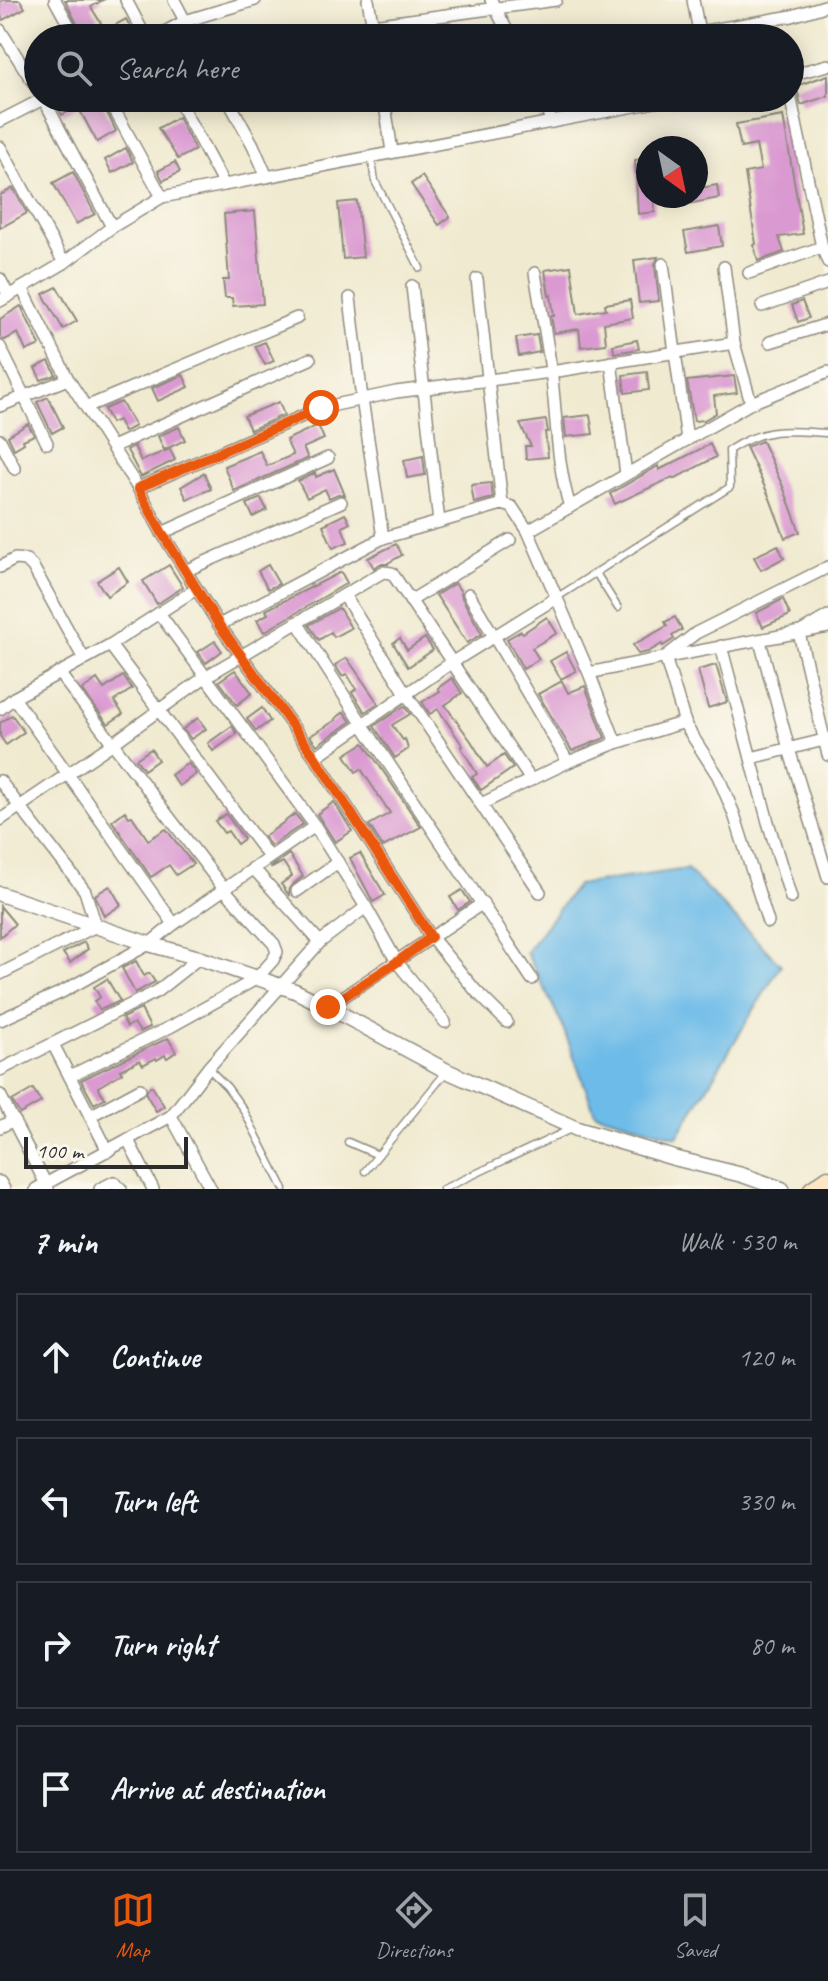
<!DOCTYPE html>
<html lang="en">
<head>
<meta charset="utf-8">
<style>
  body { margin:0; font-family:Caveat,sans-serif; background:#20242c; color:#f1f3f6 }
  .compass { position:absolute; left:636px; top:136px; width:72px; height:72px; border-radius:50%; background:#171b24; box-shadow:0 4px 20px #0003; rotate:147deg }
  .scale { position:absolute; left:24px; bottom:20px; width:164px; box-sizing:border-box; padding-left:8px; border:4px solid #2b2b2b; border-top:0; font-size:22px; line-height:28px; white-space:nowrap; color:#2b2b2b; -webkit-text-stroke:6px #fbf7ec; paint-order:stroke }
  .stop { position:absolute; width:24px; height:24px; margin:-18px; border:6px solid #ea580c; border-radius:50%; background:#fff }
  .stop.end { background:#ea580c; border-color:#fff; box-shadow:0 2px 8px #0008 }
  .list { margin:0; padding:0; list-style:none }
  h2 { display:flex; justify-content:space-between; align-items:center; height:104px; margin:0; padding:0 32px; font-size:34px }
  h2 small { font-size:26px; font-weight:400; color:#9ea1a6 }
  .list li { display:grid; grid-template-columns:52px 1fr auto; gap:24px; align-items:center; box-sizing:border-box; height:128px; margin:0 16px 16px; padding:0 16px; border:2px solid #363941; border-radius:0px }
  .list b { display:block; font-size:30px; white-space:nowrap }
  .list em { font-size:26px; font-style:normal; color:#9ea1a6 }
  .icon { flex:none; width:44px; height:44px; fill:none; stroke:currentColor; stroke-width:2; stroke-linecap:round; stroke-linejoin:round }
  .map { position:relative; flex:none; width:828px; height:1189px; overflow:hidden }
  .search { position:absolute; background:#171b24; box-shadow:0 4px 20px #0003; left:24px; right:24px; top:24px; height:88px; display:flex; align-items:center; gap:20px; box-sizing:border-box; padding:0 28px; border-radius:44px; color:#9ea1a6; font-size:30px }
  .sheet { height:680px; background:#171b24 }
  nav { display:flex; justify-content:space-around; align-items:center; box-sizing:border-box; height:112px; border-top:2px solid #363941; background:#171b24; font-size:22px; color:#9ea1a6 }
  nav a { display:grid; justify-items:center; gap:4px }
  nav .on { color:#ea580c }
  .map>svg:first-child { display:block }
</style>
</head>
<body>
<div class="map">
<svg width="828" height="1189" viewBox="0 0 828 1189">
  <rect width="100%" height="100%" fill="#fbf7ec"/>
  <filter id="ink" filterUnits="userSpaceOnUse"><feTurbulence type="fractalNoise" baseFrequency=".0125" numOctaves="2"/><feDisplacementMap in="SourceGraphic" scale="16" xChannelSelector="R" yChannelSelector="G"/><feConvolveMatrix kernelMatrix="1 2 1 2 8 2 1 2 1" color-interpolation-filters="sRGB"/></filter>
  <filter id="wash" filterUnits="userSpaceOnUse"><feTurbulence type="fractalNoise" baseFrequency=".006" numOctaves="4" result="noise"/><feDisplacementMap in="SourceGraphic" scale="32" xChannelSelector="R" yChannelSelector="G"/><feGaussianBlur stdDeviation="1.8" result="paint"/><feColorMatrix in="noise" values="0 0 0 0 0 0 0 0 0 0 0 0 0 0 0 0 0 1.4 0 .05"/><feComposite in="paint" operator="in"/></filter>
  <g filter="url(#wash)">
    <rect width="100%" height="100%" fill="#f0ead0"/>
    <path fill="#6dbbe8" stroke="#4c738a" stroke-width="2" d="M687,869L781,965L677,1137L595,1113L560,1020L526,952L577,885Z"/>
    <g id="blocks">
      <g fill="#da99d1">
        <path d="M3,0H20L25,8L3,20L0,14V2Z"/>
        <path d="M65,0H103L91,7L108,35L103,38H84Z"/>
        <path d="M126,19L136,38H111L106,30Z"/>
        <path d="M828,75V96L801,105L798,93L793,87Z"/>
        <path d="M62,98H74L78,106L62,115L55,102Z"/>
        <path d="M100,98L116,131L97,142L79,109Z"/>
        <path d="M783,116L803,234L779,237L784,252L758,261L754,245L756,244L745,173L761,170L756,145L741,148L736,124Z"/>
        <path d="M178,117L195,150L178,159L158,128Z"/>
        <path d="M126,148L133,162L112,173L105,160Z"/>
        <path d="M648,158V196H654L655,212L638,214L635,160Z"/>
        <path d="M175,162L180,172L163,181L158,171Z"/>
        <path d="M73,172L95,214L76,224L53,183Z"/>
        <path d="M422,176L450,217L439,225L411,184Z"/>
        <path d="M717,185L719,198L682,205L681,196H696V189Z"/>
        <path d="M13,188L27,213L0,228V195Z"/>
        <path d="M357,201L363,257L343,259L338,203Z"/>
        <path d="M255,211L263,304L233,306L232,298H225L223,280H229L224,214Z"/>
        <path d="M719,226L722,246L688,252L684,232Z"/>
        <path d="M658,257L655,265L659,301L639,303L634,260Z"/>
        <path d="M571,266L578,314L606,309L605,304L630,300L633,318L604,323L606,344L581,347L579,329L554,333L551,316H554L551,295L549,296L545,270Z"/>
        <path d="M57,287L77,321L63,329L43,294Z"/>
        <path d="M802,301L809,318L798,322L792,305Z"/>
        <path d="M21,306L40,345L26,351L18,333L5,340L0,339V319Z"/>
        <path d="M537,335L540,352L519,356L516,338Z"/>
        <path d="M637,340L639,349L614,353L613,345Z"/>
        <path d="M265,342L274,361L265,365L255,346Z"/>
        <path d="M49,361L56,375L41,380L35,368Z"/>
        <path d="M647,372L649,390L625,393L623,375Z"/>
        <path d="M183,375L189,387L158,401L152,388Z"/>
        <path d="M734,376L737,393L714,396L716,413L704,420L694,421L687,381Z"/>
        <path d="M48,397L63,427L52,433L37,402Z"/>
        <path d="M121,402L135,426L124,432L118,420L111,423L104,409Z"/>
        <path d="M279,402L284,415L250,430L244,416Z"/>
        <path d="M590,415L593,434L566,437L564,418Z"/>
        <path d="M546,420L548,432H545L548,457L526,459L525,446H531L520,424Z"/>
        <path d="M28,424L34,435L23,440L24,443L14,449L8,436Z"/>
        <path d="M318,425L324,439L303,448L308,458L234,491L224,466L260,451L267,466L293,455L286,440Z"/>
        <path d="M179,427L185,440L164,450L158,436Z"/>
        <path d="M762,441L784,489L800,532L785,538L769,496L746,447Z"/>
        <path d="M710,444L716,457L674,479L673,477L615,504L610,494L658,466L659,470Z"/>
        <path d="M134,446L141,461L170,449L175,460L141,477L127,450Z"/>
        <path d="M423,456L425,475L407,478L404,460Z"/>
        <path d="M334,469L345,495L338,494L329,498L325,489L307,498L298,481L315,473L316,477Z"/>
        <path d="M204,473L211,489L187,499L181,487Z"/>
        <path d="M491,483L493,498L474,503L471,485Z"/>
        <path d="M261,498L267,510L253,517L247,504Z"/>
        <path d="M345,514L350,523L342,527L348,542L333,548L323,525Z"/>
        <path d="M396,544L402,555L388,563V564H380L374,568L368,558Z"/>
        <path d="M778,545L784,558L761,570L754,557Z"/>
        <path d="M169,565L183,587L157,604L143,581Z"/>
        <path d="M268,565L279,584L268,589L258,571Z"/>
        <path d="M119,567L128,582L107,596L97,581Z"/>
        <path d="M341,572L347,583L264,632L257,620L268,614L266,610Z"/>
        <path d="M455,583L461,592L462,598L482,634L467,643L436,595Z"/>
        <path d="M783,599L790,615L763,627L756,613Z"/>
        <path d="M339,608L351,628L334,637L331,632L319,640L309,625Z"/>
        <path d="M547,617L557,633L532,648L539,659L523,669L507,639L521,631L523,633Z"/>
        <path d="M675,617L682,630L672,636L674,639L663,646L662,644L648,652L638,654L633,645L667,626L665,622Z"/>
        <path d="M400,638L407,650L425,638L433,650L408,667L393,643Z"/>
        <path d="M215,641L222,651L206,663L198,652Z"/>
        <path d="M566,652L576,671L561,679L550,661Z"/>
        <path d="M347,658L378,703L365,712L352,692L356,689L347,674L342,676L335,665Z"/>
        <path d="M716,665L727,702L708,708L698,670Z"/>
        <path d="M235,670L252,693L237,705L219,681Z"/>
        <path d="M123,676L132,689L114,701L123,714L108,724L82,690L97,679L104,689Z"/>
        <path d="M452,678L462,693L445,705L471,741L487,767L504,755L513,768L481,790L472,777L477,774L461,747L463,746L438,709L430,714L422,702L440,691L438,688Z"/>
        <path d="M562,681L568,693L585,686L605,738L572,751L538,694Z"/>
        <path d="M404,706L410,714L392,725L403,740L405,739L408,749L395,758L374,726Z"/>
        <path d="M262,708L270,721L256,731L247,719Z"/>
        <path d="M344,712L351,722L317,745L310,736L336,720L335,719Z"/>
        <path d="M12,715L24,732L6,745L0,736V723Z"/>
        <path d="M198,718L206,729L191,739L183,729Z"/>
        <path d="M232,726L237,734L213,751L208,743Z"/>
        <path d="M364,743L421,827L383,847L369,825L390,813L361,769L356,772L345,755Z"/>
        <path d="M151,749L158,760L144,770L136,759Z"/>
        <path d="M188,763L196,774L179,786L171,775Z"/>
        <path d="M334,802L352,831L335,842L317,814Z"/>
        <path d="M125,811L129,817L132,816L148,840L166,829L193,864L176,875L169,865L151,877L112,821Z"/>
        <path d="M226,814L244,839L237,844L228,831L224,833L215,821Z"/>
        <path d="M295,814L303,824L271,846L264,837Z"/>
        <path d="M360,853L385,895L373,902L350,858Z"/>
        <path d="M289,854L303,876L290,887L289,895L281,884L292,876L283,862L272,868L271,867Z"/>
        <path d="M110,886L121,905L104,916L95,895Z"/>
        <path d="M462,890L470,902L458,910L450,897Z"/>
        <path d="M0,906L15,924L0,937Z"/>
        <path d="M84,942L88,949L70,963L63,953Z"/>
        <path d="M136,961L144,976L149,973L155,982L135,993L122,968Z"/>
        <path d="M107,979L120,1001L100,1010L94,1001L100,997L94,987Z"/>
        <path d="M141,1009L150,1027L140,1032L134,1023L127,1027L122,1018Z"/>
        <path d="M168,1038L176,1052L167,1058L165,1055L157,1060L156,1058L143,1065L140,1060L120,1070L122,1073L98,1087L105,1098L94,1104L81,1080Z"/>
        <path d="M152,1086L164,1106L156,1111L146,1094L148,1088Z"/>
        <path d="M33,1089L41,1102L20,1114L12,1101Z"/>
      </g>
    </g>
  </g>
  <g filter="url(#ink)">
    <use href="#blocks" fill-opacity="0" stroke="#8e8a7e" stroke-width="2"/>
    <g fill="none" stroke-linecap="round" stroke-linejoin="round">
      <g stroke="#8e8a7e" stroke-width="9">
        <g id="service">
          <path d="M371,156L375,181L420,268"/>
          <path d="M596,573L618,608"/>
          <path d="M556,598L730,487L729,450C766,426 787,431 828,433"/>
          <path d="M208,1068L227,1087L243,1109L284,1189"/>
          <path d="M348,1142L378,1155"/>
          <path d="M365,1171L447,1071"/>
          <path d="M443,1189L571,1129"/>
        </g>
      </g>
      <g stroke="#8e8a7e" stroke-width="14">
        <g id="minor">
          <path d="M55,0L76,38"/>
          <path d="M126,0L146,38"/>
          <path d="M174,0L194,38"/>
          <path d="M368,0L375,38"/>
          <path d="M491,0L511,38"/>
          <path d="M693,0L700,37"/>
          <path d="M0,30L38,90"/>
          <path d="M154,38L185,21L255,0"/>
          <path d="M319,38L373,25L556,0"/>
          <path d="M664,38L792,16L828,5"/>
          <path d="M790,75L828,65"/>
          <path d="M790,95L822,247L828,262"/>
          <path d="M43,98L112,227"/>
          <path d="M108,98L162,197"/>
          <path d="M177,98L224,185"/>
          <path d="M227,98L253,145L267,177"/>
          <path d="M384,98L392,152"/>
          <path d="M541,98L552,122"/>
          <path d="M0,121L45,98"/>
          <path d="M0,147L64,263"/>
          <path d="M663,264L687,440"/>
          <path d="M724,267L734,343L751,403"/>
          <path d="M535,273C540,305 547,338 551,371C557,416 556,463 570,507"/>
          <path d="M749,273L822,247"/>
          <path d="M0,279L9,296"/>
          <path d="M477,279L502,504"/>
          <path d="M412,286L439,522"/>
          <path d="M22,288L68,379L138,488L162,533L219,625L315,757L431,937L476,991L507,1022"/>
          <path d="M350,298L362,399L383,538"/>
          <path d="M0,301L64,263L112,227L162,197L676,98"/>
          <path d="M762,306L828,283"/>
          <path d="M770,342L828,324"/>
          <path d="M0,347L47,443"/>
          <path d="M611,362L626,474"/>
          <path d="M0,406L68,379"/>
          <path d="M86,407L297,318"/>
          <path d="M0,440L15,469"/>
          <path d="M112,447L310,359"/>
          <path d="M138,488L321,408L396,392L551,372L734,343"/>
          <path d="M528,531L751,403L828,372"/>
          <path d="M162,533L328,458"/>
          <path d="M0,567L15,559L26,560L33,567L84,659"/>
          <path d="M185,571L341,502"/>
          <path d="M469,594L568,762"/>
          <path d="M344,595L407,695L540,892"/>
          <path d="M410,601L510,540"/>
          <path d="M159,613L315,826L366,907L397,962L445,1022"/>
          <path d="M828,616L799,633L828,755"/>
          <path d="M297,622L363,725L532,979"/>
          <path d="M219,625L383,538L502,504L512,507L528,531L589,673L616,743L685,722"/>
          <path d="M760,641L789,749L828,877"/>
          <path d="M110,645L196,589"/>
          <path d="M721,646L768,822L791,898"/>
          <path d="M59,673L224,889L274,944L277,952L273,960L256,979L172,1026L70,1076"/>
          <path d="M589,673C668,656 748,642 828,627"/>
          <path d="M14,698L174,924"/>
          <path d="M0,709L14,698L110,645L269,857"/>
          <path d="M315,757L451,663L556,598"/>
          <path d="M751,758L828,739"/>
          <path d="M0,781L85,891L96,926L0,974"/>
          <path d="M481,804L568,762L616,743"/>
          <path d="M0,820L112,744L205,677L383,572L392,573L531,780"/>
          <path d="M253,868L320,942"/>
          <path d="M297,891L338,862"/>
          <path d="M768,922L734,814L718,776L686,726L665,657L696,633L828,567"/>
          <path d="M328,1007L483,903"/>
          <path d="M0,1020L62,992L149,944L174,924L315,826"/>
          <path d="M53,1044L108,1151"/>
          <path d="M0,1070L156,992L199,958"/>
          <path d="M0,1095L48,1188"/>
          <path d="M90,1116L140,1089"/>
          <path d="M0,1127L14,1120"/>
          <path d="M128,1140L153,1189"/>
          <path d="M0,1182L4,1189"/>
          <path d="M36,1189L171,1116"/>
          <path d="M100,1189L114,1182L121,1189"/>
          <path d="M211,1189L171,1116L208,1068L320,942L366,907"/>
        </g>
      </g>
      <g stroke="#8e8a7e" stroke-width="17">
        <path id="tertiary" d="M0,894L149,944L199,958L295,991L328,1007L447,1071L577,1129L674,1158L742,1175L782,1189"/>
      </g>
      <g stroke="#8e8a7e" stroke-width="19">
        <path id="secondary" d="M812,1189L828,1178"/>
      </g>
      <use href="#service" stroke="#fff" stroke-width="6"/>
      <use href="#minor" stroke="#fff" stroke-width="11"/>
      <use href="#tertiary" stroke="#fff" stroke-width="14"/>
      <use href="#secondary" stroke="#fde5c5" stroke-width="16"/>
    </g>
  </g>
  <g fill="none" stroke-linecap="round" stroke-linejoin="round" filter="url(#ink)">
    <path stroke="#ea580c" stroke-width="10" d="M321,408L138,488L162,533L219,625L315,757L431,937L397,962L328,1007"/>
  </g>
</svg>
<svg class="compass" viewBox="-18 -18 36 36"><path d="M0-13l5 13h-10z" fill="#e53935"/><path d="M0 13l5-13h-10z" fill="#9ea1a6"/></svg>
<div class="scale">100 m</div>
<div class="stop" style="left:321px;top:408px"></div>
<div class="stop end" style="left:328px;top:1007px"></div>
<div class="search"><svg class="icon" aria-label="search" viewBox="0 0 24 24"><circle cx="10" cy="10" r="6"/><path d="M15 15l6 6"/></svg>Search here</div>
</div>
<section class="sheet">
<h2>7 min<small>Walk · 530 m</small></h2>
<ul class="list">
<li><svg class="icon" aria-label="ahead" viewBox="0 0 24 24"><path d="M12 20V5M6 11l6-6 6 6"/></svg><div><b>Continue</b></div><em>120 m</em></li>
<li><svg class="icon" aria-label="left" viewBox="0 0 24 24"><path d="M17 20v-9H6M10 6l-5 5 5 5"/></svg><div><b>Turn left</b></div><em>330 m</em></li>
<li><svg class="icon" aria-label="right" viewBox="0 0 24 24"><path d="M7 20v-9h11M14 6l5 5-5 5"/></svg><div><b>Turn right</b></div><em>80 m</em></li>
<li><svg class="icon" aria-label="arrive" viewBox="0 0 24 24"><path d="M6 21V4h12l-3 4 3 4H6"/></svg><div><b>Arrive at destination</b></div></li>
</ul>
</section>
<nav>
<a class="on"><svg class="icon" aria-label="map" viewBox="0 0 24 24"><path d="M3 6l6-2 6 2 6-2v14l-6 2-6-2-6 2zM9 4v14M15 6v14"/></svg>Map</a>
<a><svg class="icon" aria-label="directions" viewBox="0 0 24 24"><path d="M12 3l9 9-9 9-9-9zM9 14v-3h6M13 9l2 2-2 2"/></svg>Directions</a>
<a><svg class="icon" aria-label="saved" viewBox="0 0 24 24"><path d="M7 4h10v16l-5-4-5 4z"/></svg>Saved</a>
</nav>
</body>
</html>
